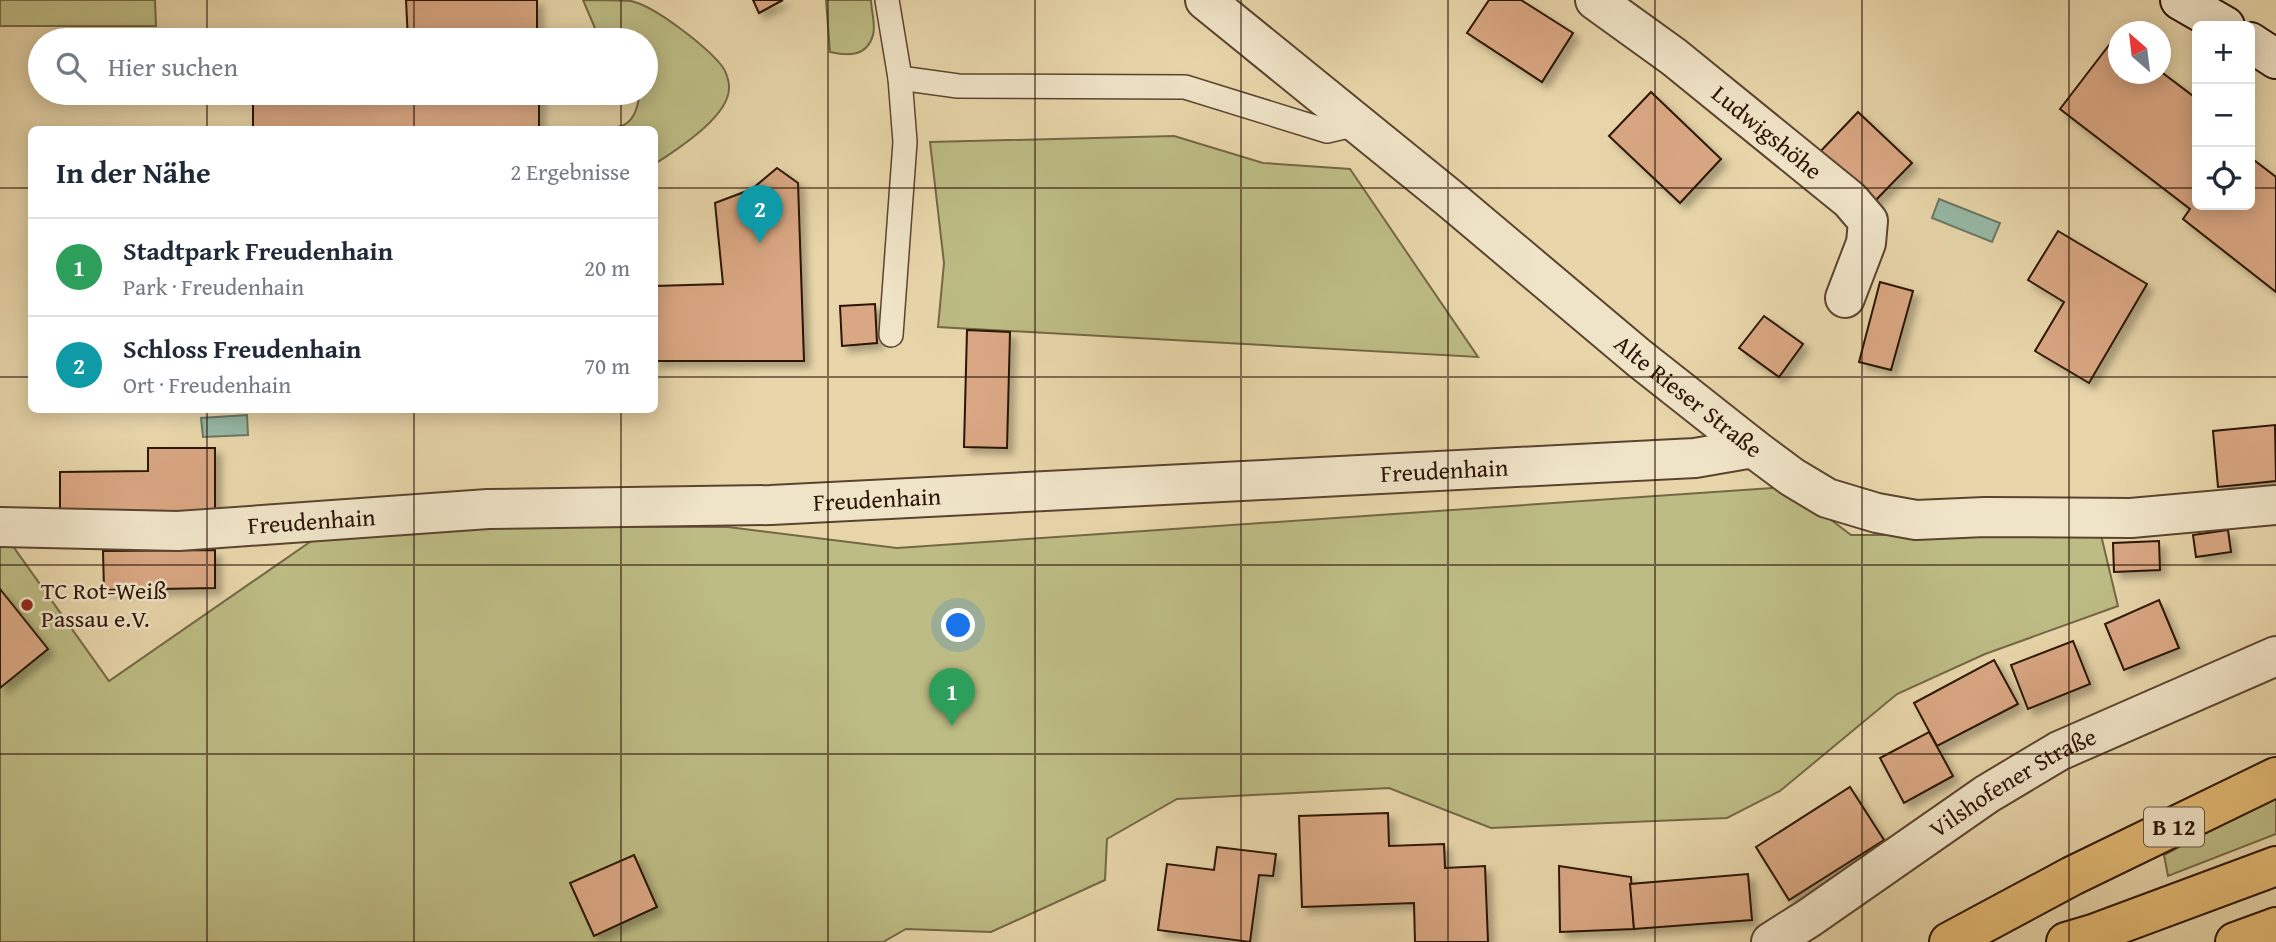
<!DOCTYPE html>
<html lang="de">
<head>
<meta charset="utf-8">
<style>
  body { margin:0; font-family:"Gentium Book Plus",serif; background:#f2f2f3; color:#1f2937 }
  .controls { position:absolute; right:21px; top:21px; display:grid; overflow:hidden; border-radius:10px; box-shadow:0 4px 18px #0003 }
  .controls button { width:63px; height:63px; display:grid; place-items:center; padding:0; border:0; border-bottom:2px solid #e0e1e3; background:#fff; color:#1f2937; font:35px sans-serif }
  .compass { position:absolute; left:2108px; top:21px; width:63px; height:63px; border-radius:50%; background:#fff; box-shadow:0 4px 18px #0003; rotate:332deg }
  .you { position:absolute; left:959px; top:626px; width:24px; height:24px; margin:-18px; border:5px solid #fff; border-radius:50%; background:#1a73e8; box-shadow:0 0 0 10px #1a73e833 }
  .badge { display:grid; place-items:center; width:46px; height:46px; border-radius:50%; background:#8f2418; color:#fff; font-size:23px; font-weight:700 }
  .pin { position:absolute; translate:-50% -58px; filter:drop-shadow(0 2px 4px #0008) }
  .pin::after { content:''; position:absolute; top:37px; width:24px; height:21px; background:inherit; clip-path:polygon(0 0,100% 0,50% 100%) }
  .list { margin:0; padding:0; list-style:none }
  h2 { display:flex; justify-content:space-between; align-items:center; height:91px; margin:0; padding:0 28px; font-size:30px }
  h2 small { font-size:23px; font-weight:400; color:#747a83 }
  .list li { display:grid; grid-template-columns:46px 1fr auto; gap:21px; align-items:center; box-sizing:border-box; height:98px; padding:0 28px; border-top:2px solid #e0e1e3 }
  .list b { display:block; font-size:26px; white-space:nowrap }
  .list p { margin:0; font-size:23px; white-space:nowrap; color:#747a83 }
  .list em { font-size:23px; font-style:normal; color:#747a83 }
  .icon { flex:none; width:38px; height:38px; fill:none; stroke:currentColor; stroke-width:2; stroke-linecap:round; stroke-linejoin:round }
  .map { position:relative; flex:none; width:2276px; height:942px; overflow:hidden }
  .search { position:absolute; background:#fff; box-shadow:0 4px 18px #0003; left:28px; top:28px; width:630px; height:77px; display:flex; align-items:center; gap:18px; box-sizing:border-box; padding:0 24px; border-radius:38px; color:#747a83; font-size:26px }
  .panel { position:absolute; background:#fff; box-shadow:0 4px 18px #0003; left:28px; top:126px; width:630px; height:287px; border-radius:10px }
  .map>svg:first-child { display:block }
</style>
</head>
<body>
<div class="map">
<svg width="2276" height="942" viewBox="0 0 2276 942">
  <defs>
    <filter id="shadow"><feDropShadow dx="6" dy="6" stdDeviation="3.5" flood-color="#0004"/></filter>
  </defs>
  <rect width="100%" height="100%" fill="#e8d6aa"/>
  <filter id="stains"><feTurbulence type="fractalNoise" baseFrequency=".00286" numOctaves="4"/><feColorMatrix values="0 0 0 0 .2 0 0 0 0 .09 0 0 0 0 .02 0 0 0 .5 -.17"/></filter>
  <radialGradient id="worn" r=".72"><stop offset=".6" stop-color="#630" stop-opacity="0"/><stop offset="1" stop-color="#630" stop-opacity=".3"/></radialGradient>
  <g fill="#bdbc84" stroke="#746845" stroke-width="2">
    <path d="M0,0H155L156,26H0Z"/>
    <path d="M583,0C598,0 617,0 631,1C655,6 707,47 722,66C726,71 729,81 729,86C731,115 679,148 658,162L655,163L654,130L607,129C611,128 619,127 624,125C635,119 639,104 639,93H646V40H600Z"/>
    <path d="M826,0H871C871,10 876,25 873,35C867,57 848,56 830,52Z"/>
    <path d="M1174,136L1263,163L1350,169L1478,357L938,327L944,263L930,142Z"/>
    <path d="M1788,487L1851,535H2101L2118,606L1985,654L1897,694L1780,791L1727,818L1491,828L1389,788L1177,799L1107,839L1105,880L991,932L906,929L883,942H0V528L109,681L333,526L728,527L897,548Z"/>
    <path d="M2276,796V834L2168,876L2164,855Z"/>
  </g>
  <g fill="#97b9a6" stroke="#6c7766" stroke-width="2">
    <path d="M1939,199L2000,223L1992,242L1932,218Z"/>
    <path d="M247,415L248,435L203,437L201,418Z"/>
  </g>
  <g fill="#d9a783" stroke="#2c1406" stroke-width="2" filter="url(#shadow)">
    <path d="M406,0H537V40H408Z"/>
    <path d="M753,0H783L759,13Z"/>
    <path d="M1489,0H1521L1573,33L1542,82L1467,33Z"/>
    <path d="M2116,36L2118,38V74H2160V71L2197,99V205H2250V157L2276,177V292L2183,219L2190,209L2060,109Z"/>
    <path d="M1651,92L1721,159L1680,203L1609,136Z"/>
    <rect x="253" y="93" width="286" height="37"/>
    <path d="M1858,112L1912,163L1869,207L1816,156Z"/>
    <path d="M777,168L798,183L804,361H654V286L723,284L715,203L752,189Z"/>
    <path d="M2058,231L2147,284L2089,383L2035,351L2064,302L2028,280Z"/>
    <path d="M1880,282L1913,291L1891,370L1859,362Z"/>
    <path d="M875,304L877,343L842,346L840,306Z"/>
    <path d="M1764,316L1803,344L1779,377L1739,348Z"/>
    <path d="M967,330L1010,332L1007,448L964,447Z"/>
    <path d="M2275,425L2276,481L2218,487L2213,431Z"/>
    <path d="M148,448H215V515L60,516V472L148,471Z"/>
    <path d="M2228,530L2231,552L2196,557L2193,535Z"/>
    <path d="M2159,541L2160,570L2114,572L2113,543Z"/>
    <path d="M215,550V588L104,590L103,551Z"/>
    <path d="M0,589L48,649L0,688Z"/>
    <path d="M2159,600L2179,648L2124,670L2105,624Z"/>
    <path d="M2073,641L2090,684L2028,709L2011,665Z"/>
    <path d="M1994,660L2018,704L1937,746L1914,703Z"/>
    <path d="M1929,732L1953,776L1904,803L1880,758Z"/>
    <path d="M1850,787L1884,840L1789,900L1756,847Z"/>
    <path d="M1388,813L1389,846L1444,844L1445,868L1485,866L1488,942H1415L1414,903L1302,907L1299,816Z"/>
    <path d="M1217,847L1276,854L1273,876L1259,875L1250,942L1158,930L1167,864L1214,870Z"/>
    <path d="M634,855L657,907L594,936L570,883Z"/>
    <path d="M1559,866L1631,877L1634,929L1560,932Z"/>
    <path d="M1748,874L1752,920L1634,929L1630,884Z"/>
  </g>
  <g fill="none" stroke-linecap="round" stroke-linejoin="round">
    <g stroke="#5b442f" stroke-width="26">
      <g id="lane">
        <path d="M887,0L900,78L905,142L891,335"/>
        <path d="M900,78L958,86L1185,87L1327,131L1357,124"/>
      </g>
    </g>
    <g stroke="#5b442f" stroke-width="42">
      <g id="street">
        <path id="s1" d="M1205,0L1449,198L1639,358L1753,448L1792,477L1827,498L1877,513L1916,520L1985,517L2131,518L2276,505"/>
        <path id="s2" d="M1595,0L1674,57L1850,200L1868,221L1866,243L1845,298"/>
        <path id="s3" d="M0,527L178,531L488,509L771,505L1695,458L1753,448"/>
        <path id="s4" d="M1771,942L1809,918L1987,794L2059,751L2276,656"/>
      </g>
    </g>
    <g stroke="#2c1406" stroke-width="42">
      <g id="secondary">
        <path d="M2180,0L2225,26"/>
        <path d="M2250,42L2276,59"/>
      </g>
    </g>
    <g stroke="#2c1406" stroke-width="42">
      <g id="primary">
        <path d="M1949,942L2072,876L2276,777"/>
        <path d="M2066,942L2093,934L2276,866"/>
        <path d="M2235,942L2276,927"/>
      </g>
    </g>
    <use href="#lane" stroke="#f0e4c8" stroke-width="23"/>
    <use href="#street" stroke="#f0e4c8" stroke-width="38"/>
    <use href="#secondary" stroke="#f0e4c8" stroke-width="38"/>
    <use href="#primary" stroke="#e4bb75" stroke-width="38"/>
  </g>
  <path fill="none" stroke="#2c1406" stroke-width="2" stroke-opacity="0.55" d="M207,0V40M414,0V40M621,0V40M828,0V942M1035,0V942M1241,0V942M1448,0V942M1655,0V942M1862,0V942M2069,0V942M207,93V130M414,93V130M621,93V130M0,188H32M654,188H2197M2250,188H2276M0,377H32M654,377H2276M207,410V942M414,410V942M621,410V942M0,565H2276M0,754H2276"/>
  <circle fill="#8f2418" stroke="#f0e4c8" stroke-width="2.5" cx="27" cy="605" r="7"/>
  <g text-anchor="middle" stroke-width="5" stroke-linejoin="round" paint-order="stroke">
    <rect fill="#f0e4c8" stroke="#675240" stroke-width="2" x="2144" y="807.5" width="60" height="39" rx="5"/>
    <g font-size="23" font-weight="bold" fill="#2c1406">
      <text x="2174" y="835">B 12</text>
    </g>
    <g font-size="24" fill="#2c1406" stroke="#f0e4c8">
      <text dy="8" stroke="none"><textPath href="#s2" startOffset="217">Ludwigshöhe</textPath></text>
      <text dy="8" stroke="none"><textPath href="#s1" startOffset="625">Alte Rieser Straße</textPath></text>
      <text dy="8" stroke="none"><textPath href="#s3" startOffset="1446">Freudenhain</textPath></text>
      <text dy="8" stroke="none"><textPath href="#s3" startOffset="878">Freudenhain</textPath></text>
      <text dy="8" stroke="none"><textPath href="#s3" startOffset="312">Freudenhain</textPath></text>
      <text dy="8" stroke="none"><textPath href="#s4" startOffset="290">Vilshofener Straße</textPath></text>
    </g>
    <g font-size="24" fill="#2c1406" stroke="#f0e4c8" text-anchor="start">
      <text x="41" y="599">TC Rot-Weiß<tspan x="41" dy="28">Passau e.V.</tspan></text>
    </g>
  </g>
  <rect width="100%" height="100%" filter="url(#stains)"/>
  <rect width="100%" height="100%" fill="url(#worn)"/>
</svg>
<div class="controls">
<button>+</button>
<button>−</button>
<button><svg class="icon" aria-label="locate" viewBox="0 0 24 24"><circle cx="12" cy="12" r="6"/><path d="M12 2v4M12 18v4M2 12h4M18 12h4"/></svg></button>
</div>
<svg class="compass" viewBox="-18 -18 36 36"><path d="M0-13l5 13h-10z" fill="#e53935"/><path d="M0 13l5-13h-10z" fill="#747a83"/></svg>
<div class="you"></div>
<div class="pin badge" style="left:952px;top:726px;background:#2e9e5b">1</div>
<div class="pin badge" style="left:760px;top:243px;background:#0f9aa8">2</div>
<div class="search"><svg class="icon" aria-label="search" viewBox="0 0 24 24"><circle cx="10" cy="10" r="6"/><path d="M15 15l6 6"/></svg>Hier suchen</div>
<section class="panel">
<h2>In der Nähe<small>2 Ergebnisse</small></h2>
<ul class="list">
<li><span class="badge" style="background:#2e9e5b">1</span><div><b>Stadtpark Freudenhain</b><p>Park · Freudenhain</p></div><em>20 m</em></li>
<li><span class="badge" style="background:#0f9aa8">2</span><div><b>Schloss Freudenhain</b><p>Ort · Freudenhain</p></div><em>70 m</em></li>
</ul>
</section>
</div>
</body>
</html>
